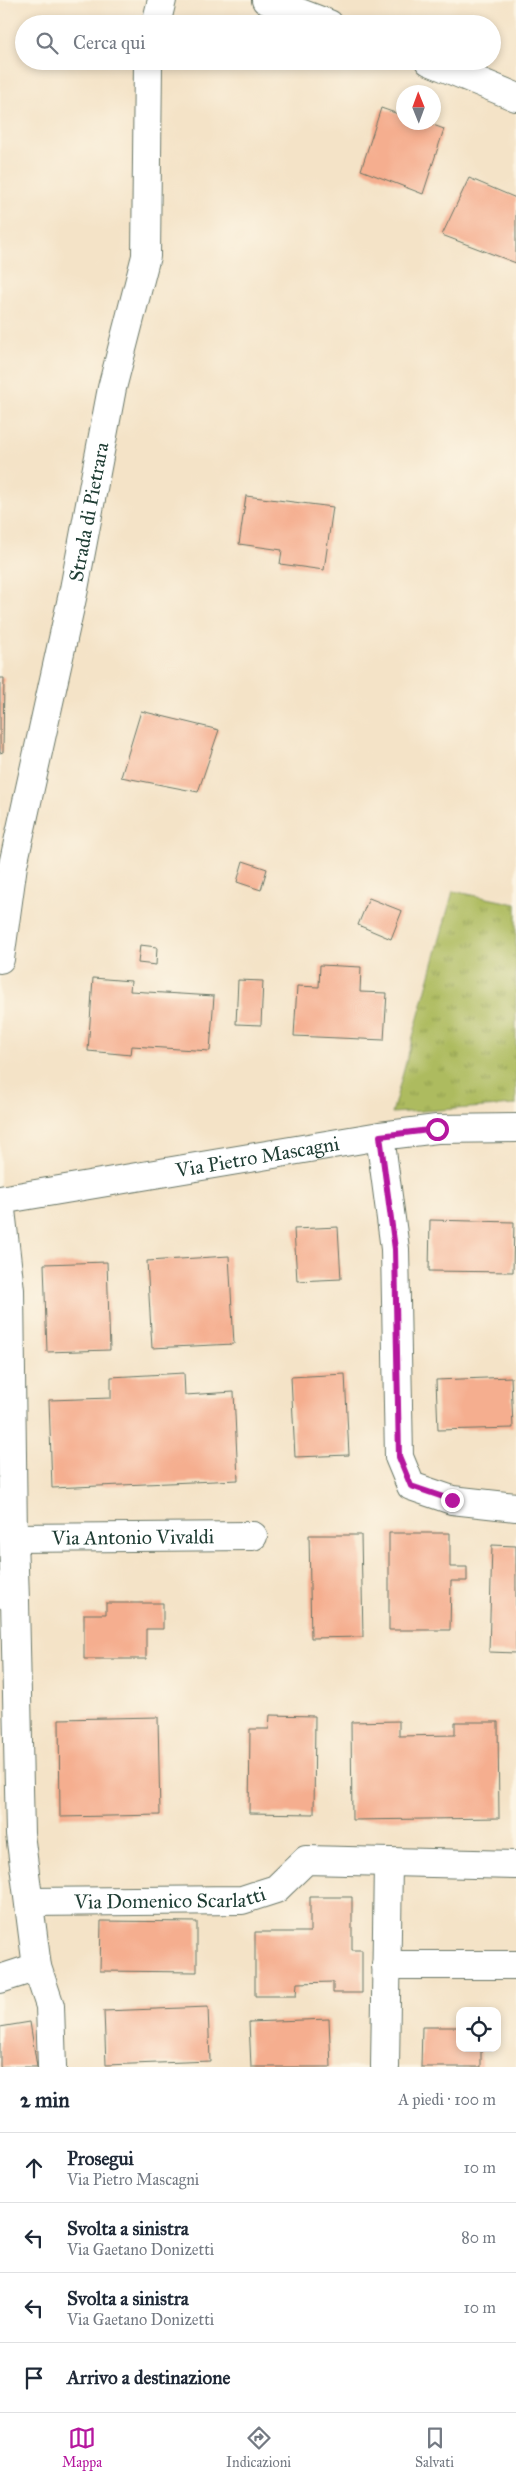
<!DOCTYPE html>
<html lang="it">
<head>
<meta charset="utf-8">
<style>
  body { margin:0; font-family:"IM FELL Great Primer",serif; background:#f2f2f3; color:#1f2937 }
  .controls { position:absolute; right:15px; bottom:15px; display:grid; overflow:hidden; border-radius:10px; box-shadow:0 2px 8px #0003 }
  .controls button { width:45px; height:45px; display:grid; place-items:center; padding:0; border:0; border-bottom:1px solid #e0e1e3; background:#fff; color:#1f2937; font:25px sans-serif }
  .compass { position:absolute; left:396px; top:85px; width:45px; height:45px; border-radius:50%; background:#fff; box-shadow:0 2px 8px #0003; rotate:359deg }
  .stop { position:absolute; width:15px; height:15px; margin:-11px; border:4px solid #b5179e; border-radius:50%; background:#fff }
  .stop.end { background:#b5179e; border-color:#fff; box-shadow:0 1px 5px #0008 }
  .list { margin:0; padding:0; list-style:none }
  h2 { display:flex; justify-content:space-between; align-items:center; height:65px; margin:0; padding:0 20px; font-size:21px }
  h2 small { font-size:16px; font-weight:400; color:#747a83 }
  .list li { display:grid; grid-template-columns:32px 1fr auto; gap:15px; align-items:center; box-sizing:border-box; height:70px; padding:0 20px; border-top:1px solid #e0e1e3 }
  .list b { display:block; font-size:19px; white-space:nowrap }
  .list p { margin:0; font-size:16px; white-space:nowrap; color:#747a83 }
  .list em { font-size:16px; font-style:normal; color:#747a83 }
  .icon { flex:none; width:28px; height:28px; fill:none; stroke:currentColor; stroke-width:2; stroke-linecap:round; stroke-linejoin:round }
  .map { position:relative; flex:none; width:516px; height:2067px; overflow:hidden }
  .search { position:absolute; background:#fff; box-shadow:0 2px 8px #0003; left:15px; right:15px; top:15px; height:55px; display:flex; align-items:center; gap:12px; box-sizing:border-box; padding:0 18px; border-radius:28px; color:#747a83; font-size:19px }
  .sheet { height:345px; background:#fff }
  nav { display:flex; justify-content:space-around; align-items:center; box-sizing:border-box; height:70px; border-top:1px solid #e0e1e3; background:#fff; font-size:14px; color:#747a83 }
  nav a { display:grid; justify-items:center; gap:2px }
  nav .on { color:#b5179e }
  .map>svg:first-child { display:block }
</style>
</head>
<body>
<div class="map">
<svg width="516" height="2067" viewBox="0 0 516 2067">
  <defs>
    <pattern id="grass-tufts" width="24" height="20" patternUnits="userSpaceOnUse" patternTransform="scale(1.25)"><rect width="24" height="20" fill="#adbb5e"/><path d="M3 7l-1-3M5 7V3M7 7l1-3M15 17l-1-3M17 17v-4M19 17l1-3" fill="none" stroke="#8c994e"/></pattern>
  </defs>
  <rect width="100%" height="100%" fill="#fcf5e5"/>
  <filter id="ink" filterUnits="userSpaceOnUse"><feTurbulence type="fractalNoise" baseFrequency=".02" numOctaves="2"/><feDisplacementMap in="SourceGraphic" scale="10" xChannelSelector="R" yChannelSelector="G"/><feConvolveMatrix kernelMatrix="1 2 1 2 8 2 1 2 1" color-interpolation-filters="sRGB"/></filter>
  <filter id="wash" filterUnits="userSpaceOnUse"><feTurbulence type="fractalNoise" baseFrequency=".0096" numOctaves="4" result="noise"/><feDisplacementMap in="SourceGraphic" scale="20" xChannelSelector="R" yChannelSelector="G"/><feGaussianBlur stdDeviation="1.12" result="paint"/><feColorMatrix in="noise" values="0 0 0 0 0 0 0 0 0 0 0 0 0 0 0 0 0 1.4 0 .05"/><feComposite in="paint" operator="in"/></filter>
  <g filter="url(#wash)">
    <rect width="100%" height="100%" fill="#f4e3c7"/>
    <path fill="url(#grass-tufts)" stroke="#667c49" d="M453,891L516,904V1105L392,1113Z"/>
    <g id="blocks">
      <g fill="#f5ae8f">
        <path d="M381,108L404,116V122H425L444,129L423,194L361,170Z"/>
        <path d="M469,178L516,198V263L442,235Z"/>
        <path d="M246,496L333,507L324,570L280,564L282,550L239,544Z"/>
        <path d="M0,678H4L3,752L0,753Z"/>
        <path d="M141,711L219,730L198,792L121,777Z"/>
        <path d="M243,861L267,869L261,890L237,882Z"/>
        <path d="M369,898L402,911L391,939L358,925Z"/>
        <path d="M140,945L157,947L156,965L138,963Z"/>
        <path d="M320,965L361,967L360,992L387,993L384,1040L294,1036L297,986L319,987Z"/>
        <path d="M93,978L131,981L130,991L214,996L210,1051L132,1046L131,1055L88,1051Z"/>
        <path d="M238,980L263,981L261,1025L236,1024Z"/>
        <path d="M430,1220L514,1222L513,1272L429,1271Z"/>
        <path d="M338,1227L341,1279L297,1281L294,1229Z"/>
        <path d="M229,1256L234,1344L152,1348L147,1261Z"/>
        <path d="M107,1262L110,1350L47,1352L44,1264Z"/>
        <path d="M184,1373L185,1395L234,1392L238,1480L52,1488L49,1400L111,1398V1377Z"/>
        <path d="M345,1374L349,1455L295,1457L291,1377Z"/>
        <path d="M511,1377L513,1428L438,1430L436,1380Z"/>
        <path d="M389,1533H450V1567H467V1581H451L450,1630H389Z"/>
        <path d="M309,1535H361L363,1637L311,1638Z"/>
        <path d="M492,1545L516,1546V1653L489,1652Z"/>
        <path d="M106,1603H163V1629H146V1659H84V1614H106Z"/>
        <path d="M270,1715L315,1716L314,1814L249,1813L250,1729H269Z"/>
        <path d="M158,1717L160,1815L60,1817L59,1719Z"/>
        <path d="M399,1721V1736L455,1735V1722H498L499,1818L352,1820L351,1722Z"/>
        <path d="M310,1897H352V1950H362V1993H333V1982L297,1983L296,1996H255V1932H310Z"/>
        <path d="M101,1921L197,1922V1972L100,1971Z"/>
        <path d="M208,2007L210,2061L106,2065L104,2011Z"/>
        <path d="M329,2019L331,2067H251L249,2022Z"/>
        <path d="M30,2022L37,2067H0V2027Z"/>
        <path d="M422,2027H460V2048H481V2067H421Z"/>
      </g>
    </g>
  </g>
  <g filter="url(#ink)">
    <use href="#blocks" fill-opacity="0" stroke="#6a7767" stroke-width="1"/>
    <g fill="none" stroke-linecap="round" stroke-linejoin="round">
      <g stroke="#6a7767" stroke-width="30">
        <g id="minor">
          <path d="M266,0L329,24"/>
          <path d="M156,24L162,0"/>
          <path d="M429,61L516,97"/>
          <path id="s1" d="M0,959L13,865L74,589L112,388L146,256L148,61"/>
          <path d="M380,1136L395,1249L399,1457L411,1486L452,1500L516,1507"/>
          <path id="s2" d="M0,1200L380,1136L437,1129L516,1128"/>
          <path d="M0,1201L10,1290L13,1538L15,1601"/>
          <path id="s3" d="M13,1538L253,1536"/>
          <path d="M0,1591L15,1601L20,1834L37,1967L50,2006L52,2067"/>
          <path id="s4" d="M29,1902L242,1900L276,1889L306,1860L516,1865"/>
          <path d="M386,1965H516"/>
          <path d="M0,1979L37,1967"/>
          <path d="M385,2067L388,1863"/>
        </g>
      </g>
      <use href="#minor" stroke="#fff" stroke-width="28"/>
    </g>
  </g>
  <g fill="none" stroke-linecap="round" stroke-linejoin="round" filter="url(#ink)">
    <path stroke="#b5179e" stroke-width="6" d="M437,1129L380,1136L395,1249L399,1457L411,1486L452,1500"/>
  </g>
  <g text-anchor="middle" stroke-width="4.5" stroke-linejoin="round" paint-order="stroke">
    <g font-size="20" fill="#1f3d34" stroke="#fcf5e5">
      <text dy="7" stroke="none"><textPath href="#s1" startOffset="456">Strada di Pietrara</textPath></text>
      <text dy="7" stroke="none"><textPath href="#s2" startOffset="261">Via Pietro Mascagni</textPath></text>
      <text dy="7" stroke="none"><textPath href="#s3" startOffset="120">Via Antonio Vivaldi</textPath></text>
      <text dy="7" stroke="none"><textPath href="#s4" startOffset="141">Via Domenico Scarlatti</textPath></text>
    </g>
  </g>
</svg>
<div class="controls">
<button><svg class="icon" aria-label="locate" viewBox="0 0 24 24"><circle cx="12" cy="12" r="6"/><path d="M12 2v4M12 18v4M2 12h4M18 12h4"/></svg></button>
</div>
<svg class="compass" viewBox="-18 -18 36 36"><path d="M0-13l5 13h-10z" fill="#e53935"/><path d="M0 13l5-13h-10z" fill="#747a83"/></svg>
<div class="stop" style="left:437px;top:1129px"></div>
<div class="stop end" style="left:452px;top:1500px"></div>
<div class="search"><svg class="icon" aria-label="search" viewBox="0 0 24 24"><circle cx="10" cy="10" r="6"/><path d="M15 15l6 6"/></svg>Cerca qui</div>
</div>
<section class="sheet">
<h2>2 min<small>A piedi · 100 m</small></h2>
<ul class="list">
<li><svg class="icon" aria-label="ahead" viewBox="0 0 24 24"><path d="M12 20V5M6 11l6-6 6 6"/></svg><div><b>Prosegui</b><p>Via Pietro Mascagni</p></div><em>10 m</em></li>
<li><svg class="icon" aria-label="left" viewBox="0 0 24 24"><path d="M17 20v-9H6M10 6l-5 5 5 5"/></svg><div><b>Svolta a sinistra</b><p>Via Gaetano Donizetti</p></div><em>80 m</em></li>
<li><svg class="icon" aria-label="left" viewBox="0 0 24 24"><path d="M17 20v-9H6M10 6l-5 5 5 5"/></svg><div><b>Svolta a sinistra</b><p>Via Gaetano Donizetti</p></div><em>10 m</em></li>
<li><svg class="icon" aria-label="arrive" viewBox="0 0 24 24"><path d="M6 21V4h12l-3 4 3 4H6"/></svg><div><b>Arrivo a destinazione</b></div></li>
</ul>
</section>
<nav>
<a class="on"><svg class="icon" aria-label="map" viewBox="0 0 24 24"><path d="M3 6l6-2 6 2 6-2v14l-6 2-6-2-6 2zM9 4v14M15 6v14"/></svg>Mappa</a>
<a><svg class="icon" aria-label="directions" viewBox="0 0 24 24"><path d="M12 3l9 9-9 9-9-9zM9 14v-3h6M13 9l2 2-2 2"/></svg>Indicazioni</a>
<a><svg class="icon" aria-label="saved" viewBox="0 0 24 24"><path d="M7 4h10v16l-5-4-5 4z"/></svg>Salvati</a>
</nav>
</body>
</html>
